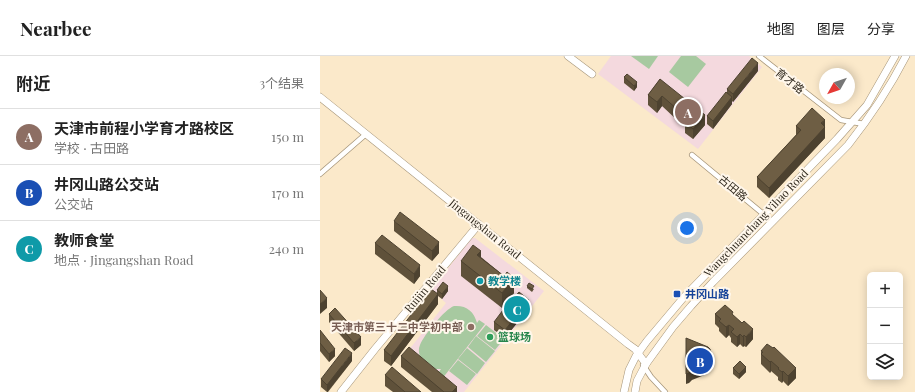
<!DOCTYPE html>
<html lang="zh">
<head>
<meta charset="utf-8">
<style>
  body { margin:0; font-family:"Playfair Display","Noto Sans SC",serif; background:#f2f2f2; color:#222 }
  .controls { position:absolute; right:12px; bottom:12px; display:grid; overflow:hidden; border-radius:6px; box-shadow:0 2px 10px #0003 }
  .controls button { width:36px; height:36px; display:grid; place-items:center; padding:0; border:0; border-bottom:1px solid #e0e0e0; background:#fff; color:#222; font:20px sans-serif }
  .compass { position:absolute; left:499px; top:12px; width:36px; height:36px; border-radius:50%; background:#fff; box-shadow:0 2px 10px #0003; rotate:230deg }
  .you { position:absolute; left:367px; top:172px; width:14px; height:14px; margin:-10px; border:3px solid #fff; border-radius:50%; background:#1a73e8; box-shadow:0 0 0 6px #1a73e833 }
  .badge { display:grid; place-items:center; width:26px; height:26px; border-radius:50%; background:#697e2f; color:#fff; font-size:13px; font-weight:700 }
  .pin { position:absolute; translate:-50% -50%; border:2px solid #fff; box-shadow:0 1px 4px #0006 }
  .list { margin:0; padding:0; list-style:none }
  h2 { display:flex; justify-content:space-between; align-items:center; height:52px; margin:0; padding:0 16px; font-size:17px }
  h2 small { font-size:13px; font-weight:400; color:#767676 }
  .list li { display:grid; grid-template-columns:26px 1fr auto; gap:12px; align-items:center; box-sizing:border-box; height:56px; padding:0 16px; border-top:1px solid #e0e0e0 }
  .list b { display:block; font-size:15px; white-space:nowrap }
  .list p { margin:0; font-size:13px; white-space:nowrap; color:#767676 }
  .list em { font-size:13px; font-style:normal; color:#767676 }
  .icon { flex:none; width:22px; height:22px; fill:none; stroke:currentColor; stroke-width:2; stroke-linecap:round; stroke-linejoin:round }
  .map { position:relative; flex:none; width:595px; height:336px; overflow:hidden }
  header { display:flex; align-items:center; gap:24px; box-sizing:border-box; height:56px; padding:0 20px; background:#fff; border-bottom:1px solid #e0e0e0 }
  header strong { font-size:19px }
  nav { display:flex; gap:22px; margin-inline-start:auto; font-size:14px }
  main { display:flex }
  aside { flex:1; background:#fff }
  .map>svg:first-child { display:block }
</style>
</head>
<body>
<header>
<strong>Nearbee</strong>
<nav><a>地图</a><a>图层</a><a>分享</a></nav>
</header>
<main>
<aside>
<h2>附近<small>3个结果</small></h2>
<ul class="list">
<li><span class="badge" style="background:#8d6e63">A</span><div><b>天津市前程小学育才路校区</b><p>学校 · 古田路</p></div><em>150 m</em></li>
<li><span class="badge" style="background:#1a4fb4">B</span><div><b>井冈山路公交站</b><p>公交站</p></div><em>170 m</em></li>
<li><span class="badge" style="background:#0f9aa8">C</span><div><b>教师食堂</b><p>地点 · Jingangshan Road</p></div><em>240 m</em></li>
</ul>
</aside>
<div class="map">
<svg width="595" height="336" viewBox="0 0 595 336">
  <rect width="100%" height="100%" fill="#fbe9ca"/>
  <g fill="#f4d9de">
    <path d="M291,0H429L442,11L378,93L278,18Z"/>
    <path d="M153,182H155L224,235L144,336H135L88,295L126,247L111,234L151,183Z"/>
  </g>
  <g fill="#a7c9a0">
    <path d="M311,0H338L329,13Z"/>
    <path d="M361,0H376L386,8L368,31L349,16Z"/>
    <path d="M134,250C146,249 154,255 157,267L159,264L165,268L122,323L117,319L121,313H115L100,301C99,297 98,293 100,289C104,279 125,253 134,250Z"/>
    <path d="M166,269L184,283L175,294L157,280Z"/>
    <path d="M156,280L175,295L166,306L148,291Z"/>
    <path d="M147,292L165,307L157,318L138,303Z"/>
    <path d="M138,304L156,318L147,329L129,315Z"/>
  </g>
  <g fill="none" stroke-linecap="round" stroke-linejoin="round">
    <g stroke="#a7967a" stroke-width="6">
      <g id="street">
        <path d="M439,0L521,64L544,68"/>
        <path d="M372,99L453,166"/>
        <path d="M0,118L46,78"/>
        <path d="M323,309L331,321L345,336"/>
      </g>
    </g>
    <g stroke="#a7967a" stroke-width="8">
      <g id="secondary">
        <path d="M248,0L272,18"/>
        <path d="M0,41L308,288L315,293L326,308"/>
        <path d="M21,336L55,293L159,168"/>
        <path d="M304,336L309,314L316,300L327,285L364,241L517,83L547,49L575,0"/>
        <path d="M315,336L317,325L326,308L353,271L371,250L393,226L528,89C551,60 569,33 586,0"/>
      </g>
    </g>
    <use href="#street" stroke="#fff" stroke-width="4.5"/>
    <use href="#secondary" stroke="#fff" stroke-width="7"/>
  </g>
  <g fill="#5f513a">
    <path d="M438,15L413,46L412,45V48L393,73L387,68V60L407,37V33Z"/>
    <path d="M304,21L317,31L314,35L304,27Z"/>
    <path d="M340,23L385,69L373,83L365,77V68L358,63L357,64L342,50L337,57L328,49V39Z"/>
    <path d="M505,64V82L449,142L437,131V121L476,79V70Z"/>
    <path d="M74,165L119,197L112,205L74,175Z"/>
    <path d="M55,187L100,220L94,228L55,198Z"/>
    <path d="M161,201L184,220L194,237L182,252L141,220V205Z"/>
    <path d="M207,230L214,233L212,236L207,232Z"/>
    <path d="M117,234L128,235L122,243L118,240V248L71,310L64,305V294L117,237Z"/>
    <path d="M188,249L209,252L185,282L174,274V266L188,252Z"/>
    <path d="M9,258L41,289L34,295L9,266Z"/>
    <path d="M395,258L413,259L433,283L426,291L424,290L423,291L420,288L417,291L411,286V282L409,279L406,282L399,275V272L395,268Z"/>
    <path d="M0,274L15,300L9,306L0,295Z"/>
    <path d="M441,295L476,322L468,330L463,325L462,327L458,324V321L451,315L450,317L441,308Z"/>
    <path d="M81,300L137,336H112L81,311Z"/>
    <path d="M32,305L8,336H7L1,331V323Z"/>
    <path d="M413,312L426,316L419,323L413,318Z"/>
    <path d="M65,319L101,336H73L65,330Z"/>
  </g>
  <g fill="#4d4230">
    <path d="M438,7V15L413,46V38Z"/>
    <path d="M317,26V31L314,35V30Z"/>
    <path d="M342,40V50L337,57V46Z"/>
    <path d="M412,41V48L393,73V65Z"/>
    <path d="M358,52V63L357,64V53Z"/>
    <path d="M385,59V69L373,83V73Z"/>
    <path d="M505,64V82L449,142V132Z"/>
    <path d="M119,186V197L112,205V195Z"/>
    <path d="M161,195V210L157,199Z"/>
    <path d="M100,209V220L94,228V218Z"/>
    <path d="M194,222V237L182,252V237Z"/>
    <path d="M128,230V235L122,243V238Z"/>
    <path d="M118,238V248L71,310V300Z"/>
    <path d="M7,242V252L0,258V248Z"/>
    <path d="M209,244V252L185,282V274Z"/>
    <path d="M409,269V279L406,282V271Z"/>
    <path d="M433,273V283L426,291V281Z"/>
    <path d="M420,278V288L417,291V281Z"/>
    <path d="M424,279V290L423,291V281Z"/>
    <path d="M41,281V289L34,295V287Z"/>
    <path d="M15,293V300L9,306V298Z"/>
    <path d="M32,297V305L7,336V329Z"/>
    <path d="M392,299V310L390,314L387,318L372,324L369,327L366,328V318L372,313Z"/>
    <path d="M451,305V315L450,317V306Z"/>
    <path d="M426,311V316L419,323V318Z"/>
    <path d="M476,312V322L468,330V320Z"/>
    <path d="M463,315V325L462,327V316Z"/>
    <path d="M137,331V336H132Z"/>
  </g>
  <g fill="#6e5e44" stroke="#4d4230">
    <path d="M432,2L438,7L413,38L407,33Z"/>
    <path d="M307,18L317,26L314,30L304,21Z"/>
    <path d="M340,23L385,59L373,73L365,66L369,61L358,52L357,53L342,40L337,46L328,39Z"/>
    <path d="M406,36L412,41L393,65L387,60Z"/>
    <path d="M492,52L505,64L501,67L505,71L449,132L437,121L481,74L476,70Z"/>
    <path d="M80,156L119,186L112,195L74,165Z"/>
    <path d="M62,179L100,209L94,218L55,187Z"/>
    <path d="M153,189L161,195L157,199L184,220L187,216L194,222L182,237L141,205Z"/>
    <path d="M123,226L128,230L122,238L117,234Z"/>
    <path d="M209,227L214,230L212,233L207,230Z"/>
    <path d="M111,233L118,238L71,300L64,294Z"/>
    <path d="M0,234L7,242L0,248Z"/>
    <path d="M199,236L209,244L185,274L174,266L186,250L194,256L196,254L188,249Z"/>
    <path d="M405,249L413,256L412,258L422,267L424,265L433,273L426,281L424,279L423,281L420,278L417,281L411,276L414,273L409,269L406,271L399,265L401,263L395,258Z"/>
    <path d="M15,252L41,281L34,287L9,258Z"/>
    <path d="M0,274L15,293L9,298L0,287Z"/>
    <path d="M366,282L388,291L390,293L392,299L390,304L387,307L372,313L369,317L366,318Z"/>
    <path d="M447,288L453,292L454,291L476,312L468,320L463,315L462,316L458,313L459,312L451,305L450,306L441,298L443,296L441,295Z"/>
    <path d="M89,291L137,331L132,336H124L81,300Z"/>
    <path d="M25,292L32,297L7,329L1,323Z"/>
    <path d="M420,305L426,311L419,318L413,312Z"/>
    <path d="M72,311L101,336H85L65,319Z"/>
  </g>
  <circle fill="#0f9aa8" stroke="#fff7eb" stroke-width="1.5" cx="160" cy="225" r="4"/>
  <rect fill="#1a4fb4" stroke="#fff7eb" stroke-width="1.5" x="353" y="234" width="8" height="8" rx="2"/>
  <circle fill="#8d6e63" stroke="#fff7eb" stroke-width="1.5" cx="151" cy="271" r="4"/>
  <circle fill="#2e9e5b" stroke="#fff7eb" stroke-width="1.5" cx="170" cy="281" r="4"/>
  <g text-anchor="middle" stroke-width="4" stroke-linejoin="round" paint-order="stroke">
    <g font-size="11" fill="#30291e" stroke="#fff7eb">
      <text transform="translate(470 25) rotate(38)" y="4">育才路</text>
      <text transform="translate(413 132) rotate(40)" y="4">古田路</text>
      <text transform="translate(436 167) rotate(-46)" y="4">Wangchuanchang Yihao Road</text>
      <text transform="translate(165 173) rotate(39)" y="4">Jingangshan Road</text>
      <text transform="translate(105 233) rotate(-50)" y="4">Ruijin Road</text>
    </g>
    <g font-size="11" font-weight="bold" fill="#0d838f" stroke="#fff7eb" text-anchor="start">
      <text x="168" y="229">教学楼</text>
    </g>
    <g font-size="11" font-weight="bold" fill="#164399" stroke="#fff7eb" text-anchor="start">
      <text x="365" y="242">井冈山路</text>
    </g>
    <g font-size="11" font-weight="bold" fill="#785e54" stroke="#fff7eb" text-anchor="end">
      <text x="143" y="275">天津市第三十二中学初中部</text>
    </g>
    <g font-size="11" font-weight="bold" fill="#27864d" stroke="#fff7eb" text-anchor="start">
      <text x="178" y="285">篮球场</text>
    </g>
  </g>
</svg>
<div class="controls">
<button>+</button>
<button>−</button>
<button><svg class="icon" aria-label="layers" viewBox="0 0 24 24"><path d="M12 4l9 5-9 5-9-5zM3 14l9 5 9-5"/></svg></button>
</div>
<svg class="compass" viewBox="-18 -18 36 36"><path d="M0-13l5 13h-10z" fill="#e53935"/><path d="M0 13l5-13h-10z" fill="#767676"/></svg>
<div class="you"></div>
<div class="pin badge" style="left:368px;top:56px;background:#8d6e63">A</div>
<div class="pin badge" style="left:380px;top:305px;background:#1a4fb4">B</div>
<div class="pin badge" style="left:197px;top:253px;background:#0f9aa8">C</div>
</div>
</main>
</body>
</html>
